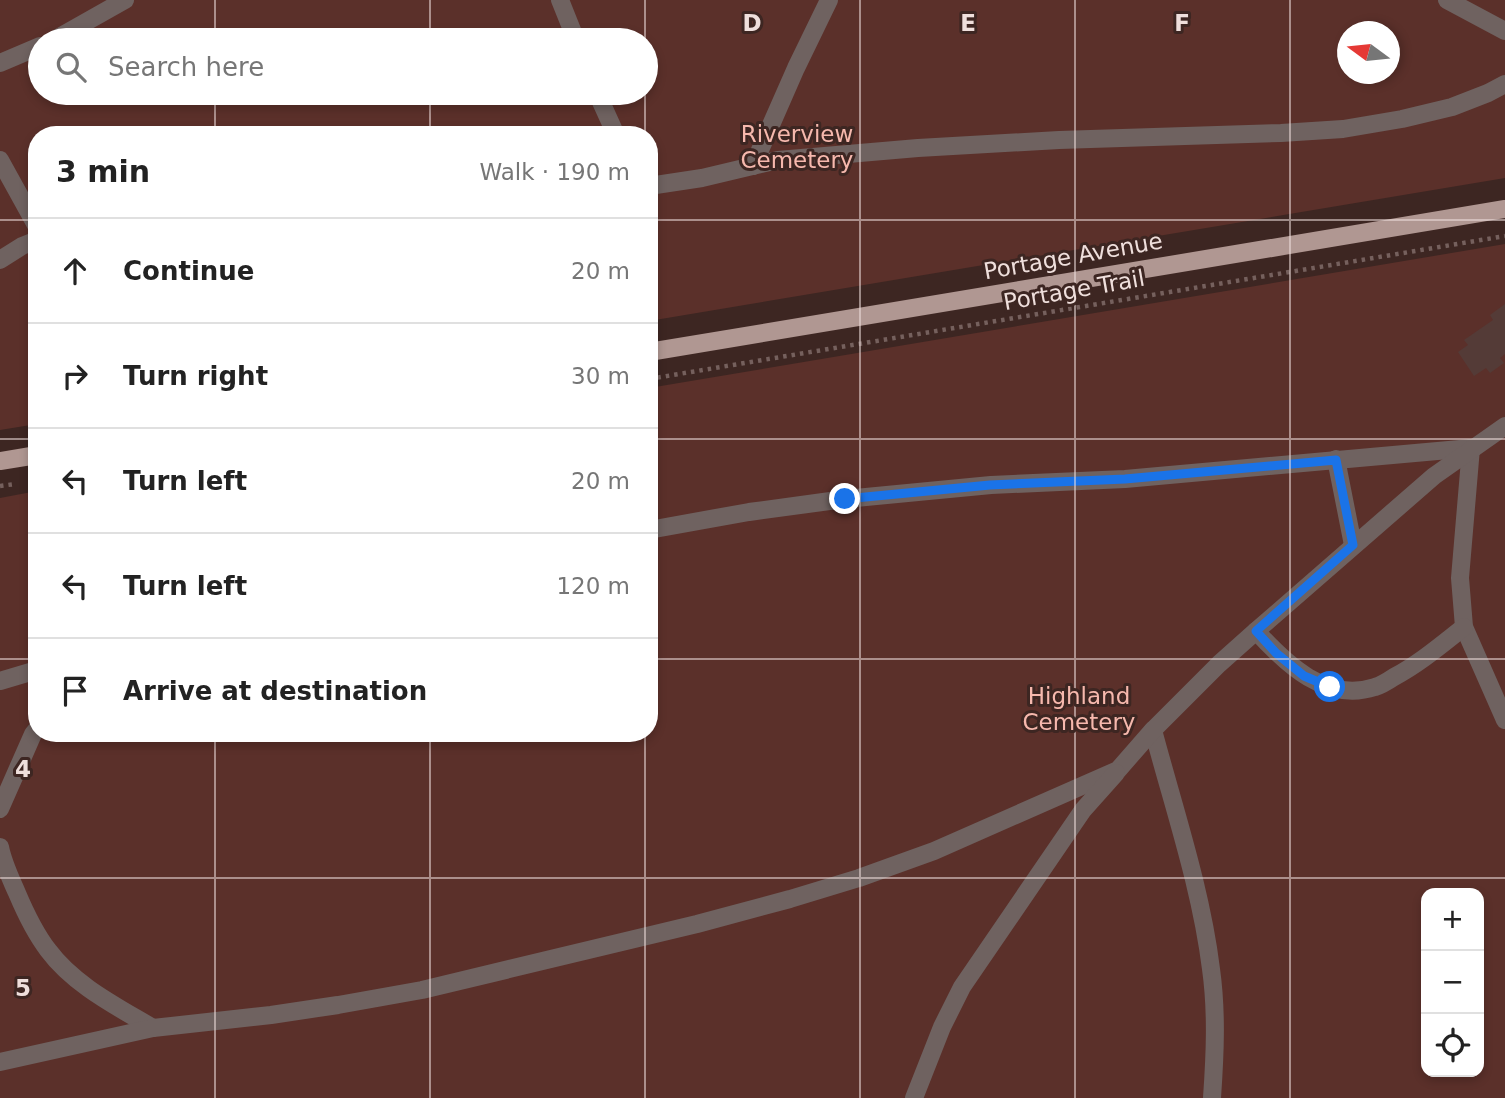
<!DOCTYPE html>
<html lang="en">
<head>
<meta charset="utf-8">
<style>
  body { margin:0; font-family:"DejaVu Sans",sans-serif; background:#f6f6f6; color:#222 }
  .controls { position:absolute; right:21px; bottom:21px; display:grid; overflow:hidden; border-radius:14px; box-shadow:0 4px 10px #0003 }
  .controls button { width:63px; height:63px; display:grid; place-items:center; padding:0; border:0; border-bottom:2px solid #e0e0e0; background:#fff; color:#222; font:35px sans-serif }
  .compass { position:absolute; left:1337px; top:21px; width:63px; height:63px; border-radius:50%; background:#fff; box-shadow:0 4px 10px #0003; rotate:285deg }
  .stop { position:absolute; width:21px; height:21px; margin:-16px; border:5px solid #1a73e8; border-radius:50%; background:#fff }
  .stop.end { background:#1a73e8; border-color:#fff; box-shadow:0 2px 7px #0008 }
  .list { margin:0; padding:0; list-style:none }
  h2 { display:flex; justify-content:space-between; align-items:center; height:91px; margin:0; padding:0 28px; font-size:30px }
  h2 small { font-size:23px; font-weight:400; color:#767676 }
  .list li { display:grid; grid-template-columns:46px 1fr auto; gap:21px; align-items:center; box-sizing:border-box; height:105px; padding:0 28px; border-top:2px solid #e0e0e0 }
  .list b { display:block; font-size:26px; white-space:nowrap }
  .list em { font-size:23px; font-style:normal; color:#767676 }
  .icon { flex:none; width:38px; height:38px; fill:none; stroke:currentColor; stroke-width:2; stroke-linecap:round; stroke-linejoin:round }
  .map { position:relative; flex:none; width:1505px; height:1098px; overflow:hidden }
  .search { position:absolute; background:#fff; box-shadow:0 4px 10px #0003; left:28px; top:28px; width:630px; height:77px; display:flex; align-items:center; gap:18px; box-sizing:border-box; padding:0 24px; border-radius:38px; color:#767676; font-size:26px }
  .panel { position:absolute; background:#fff; box-shadow:0 4px 10px #0003; left:28px; top:126px; width:630px; height:616px; border-radius:28px }
  .map>svg:first-child { display:block }
</style>
</head>
<body>
<div class="map">
<svg width="1505" height="1098" viewBox="0 0 1505 1098">
  <rect width="100%" height="100%" fill="#3d2622"/>
  <g fill="#5b302a" fill-rule="evenodd">
    <path d="M0,0H1505V178L649,321V135H37V424L0,430ZM1348,32H1390V74H1348ZM40,40H646V93H40Z"/>
    <path d="M1505,244V1098H0V498L37,491V733H649V388ZM1426,893H1479V1072H1426Z"/>
  </g>
  <path fill="#543b37" d="M1505,304V354L1500,358L1504,363L1490,373L1486,368L1474,376L1458,352L1468,345L1464,340L1493,320L1490,315Z"/>
  <g fill="none" stroke-linecap="round" stroke-linejoin="round">
    <g stroke="#75605d" stroke-width="4.5" stroke-dasharray="3.5 5" stroke-linecap="butt">
      <path d="M649,379L1505,236"/>
      <path d="M0,486L15,484"/>
    </g>
    <g stroke="#6f6260" stroke-width="18">
      <path d="M560,0L576,40"/>
      <path d="M1447,0L1505,31"/>
      <path d="M54,40L125,0"/>
      <path d="M0,63L40,46"/>
      <path d="M597,93L616,135"/>
      <path d="M0,160L37,227"/>
      <path d="M753,166L796,68L829,0"/>
      <path d="M649,186L702,178L778,160L918,148L1059,140L1281,133L1343,129L1402,119L1452,107L1488,93L1505,84"/>
      <path d="M0,260L22,246L37,240"/>
      <path d="M1471,448L1460,578L1464,627L1505,720"/>
      <path d="M1336,459L1353,545"/>
      <path d="M649,530L749,512L845,499L991,485L1125,479L1471,448"/>
      <path d="M1256,631C1286,664 1326,703 1375,687C1382,685 1388,681 1394,677C1420,663 1441,645 1464,627"/>
      <path d="M0,681L37,670"/>
      <path d="M1153,730C1174,809 1201,888 1211,969C1217,1012 1215,1055 1212,1098"/>
      <path d="M0,809L33,734L37,729"/>
      <path d="M0,847C3,863 10,877 17,893C25,912 35,933 48,950C74,985 116,1006 153,1028"/>
      <path d="M0,1062L153,1028L271,1015L338,1005L422,990L697,924L790,899L859,878L934,851L1118,770L1153,730L1219,664L1256,631L1434,476L1505,426"/>
      <path d="M914,1098L942,1027L962,987L1083,810L1116,773"/>
    </g>
    <g stroke="#b09792" stroke-width="18">
      <path d="M649,352L1505,209"/>
      <path d="M0,461L37,455"/>
    </g>
  </g>
  <g fill="none" stroke-linecap="round" stroke-linejoin="round">
    <path stroke="#1a73e8" stroke-width="9" d="M845,499L990,485L1125,479L1336,460L1353,545L1256,631L1276,653L1304,676L1330,687"/>
  </g>
  <path fill="none" stroke="#efdfdc" stroke-width="2" stroke-opacity="0.55" d="M215,0V40M430,0V40M645,0V40M860,0V1098M1075,0V1098M1290,0V1098M215,93V135M430,93V135M645,93V135M0,220H37M649,220H1505M0,439H37M649,439H1505M0,659H37M649,659H1505M215,733V1098M430,733V1098M645,733V1098M0,878H1505"/>
  <g text-anchor="middle" stroke-width="6" stroke-linejoin="round" paint-order="stroke">
    <g font-size="23" fill="#f6b8ad" stroke="#3d2622">
      <text x="797" y="142">Riverview<tspan x="797" dy="26">Cemetery</tspan></text>
      <text x="1079" y="704">Highland<tspan x="1079" dy="26">Cemetery</tspan></text>
    </g>
    <g font-size="23" fill="#efdfdc" stroke="#3d2622">
      <text transform="translate(1073 256) rotate(-10)" y="8">Portage Avenue</text>
      <text transform="translate(1074 290) rotate(-10)" y="8">Portage Trail</text>
    </g>
  </g>
  <g font-size="23" text-anchor="middle" font-weight="bold" fill="#efdfdc" stroke="#3d2622" stroke-width="6" stroke-linejoin="round" paint-order="stroke">
    <text x="752" y="31">D</text>
    <text x="968" y="31">E</text>
    <text x="1182" y="31">F</text>
    <text x="23" y="777">4</text>
    <text x="23" y="996">5</text>
  </g>
</svg>
<div class="controls">
<button>+</button>
<button>−</button>
<button><svg class="icon" aria-label="locate" viewBox="0 0 24 24"><circle cx="12" cy="12" r="6"/><path d="M12 2v4M12 18v4M2 12h4M18 12h4"/></svg></button>
</div>
<svg class="compass" viewBox="-18 -18 36 36"><path d="M0-13l5 13h-10z" fill="#e53935"/><path d="M0 13l5-13h-10z" fill="#767676"/></svg>
<div class="stop" style="left:1330px;top:687px"></div>
<div class="stop end" style="left:845px;top:499px"></div>
<div class="search"><svg class="icon" aria-label="search" viewBox="0 0 24 24"><circle cx="10" cy="10" r="6"/><path d="M15 15l6 6"/></svg>Search here</div>
<section class="panel">
<h2>3 min<small>Walk · 190 m</small></h2>
<ul class="list">
<li><svg class="icon" aria-label="ahead" viewBox="0 0 24 24"><path d="M12 20V5M6 11l6-6 6 6"/></svg><div><b>Continue</b></div><em>20 m</em></li>
<li><svg class="icon" aria-label="right" viewBox="0 0 24 24"><path d="M7 20v-9h11M14 6l5 5-5 5"/></svg><div><b>Turn right</b></div><em>30 m</em></li>
<li><svg class="icon" aria-label="left" viewBox="0 0 24 24"><path d="M17 20v-9H6M10 6l-5 5 5 5"/></svg><div><b>Turn left</b></div><em>20 m</em></li>
<li><svg class="icon" aria-label="left" viewBox="0 0 24 24"><path d="M17 20v-9H6M10 6l-5 5 5 5"/></svg><div><b>Turn left</b></div><em>120 m</em></li>
<li><svg class="icon" aria-label="arrive" viewBox="0 0 24 24"><path d="M6 21V4h12l-3 4 3 4H6"/></svg><div><b>Arrive at destination</b></div></li>
</ul>
</section>
</div>
</body>
</html>
